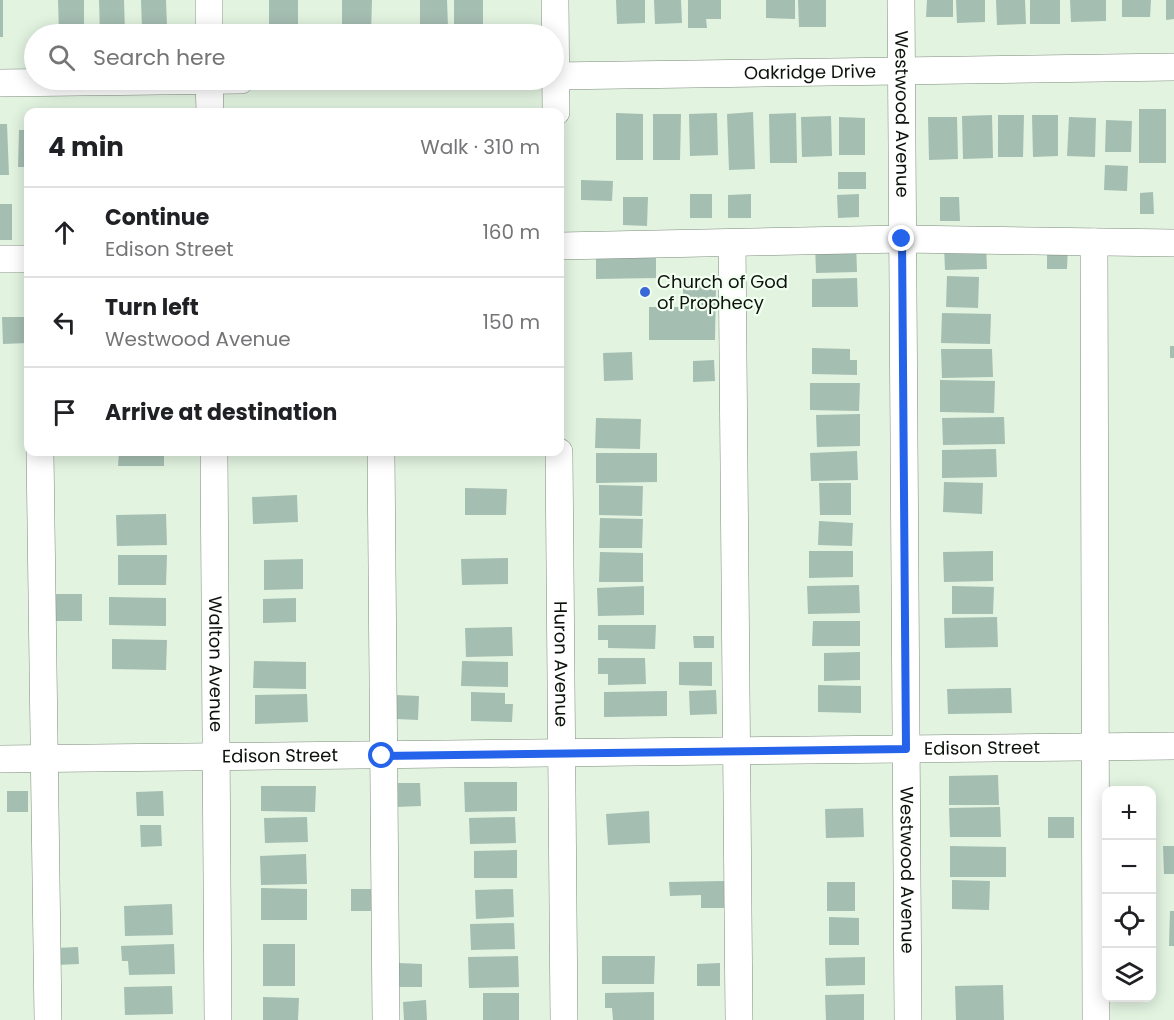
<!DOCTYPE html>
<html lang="en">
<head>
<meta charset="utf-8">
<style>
  body { margin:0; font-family:Poppins,sans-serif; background:#f6f6f6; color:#202124 }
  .controls { position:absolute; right:18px; bottom:18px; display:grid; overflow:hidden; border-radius:12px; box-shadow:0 3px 15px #0003 }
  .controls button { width:54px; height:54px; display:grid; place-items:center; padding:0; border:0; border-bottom:2px solid #e0e0e0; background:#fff; color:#202124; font:30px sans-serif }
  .stop { position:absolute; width:18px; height:18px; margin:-14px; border:4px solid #2563eb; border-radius:50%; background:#fff }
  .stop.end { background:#2563eb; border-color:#fff; box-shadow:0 2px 6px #0008 }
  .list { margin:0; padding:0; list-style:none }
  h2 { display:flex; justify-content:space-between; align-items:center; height:78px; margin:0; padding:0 24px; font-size:26px }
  h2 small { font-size:20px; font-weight:400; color:#757577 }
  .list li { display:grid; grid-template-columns:39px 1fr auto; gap:18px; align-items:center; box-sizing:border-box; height:90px; padding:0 24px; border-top:2px solid #e0e0e0 }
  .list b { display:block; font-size:22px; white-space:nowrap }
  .list p { margin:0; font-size:20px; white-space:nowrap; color:#757577 }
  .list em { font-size:20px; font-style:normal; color:#757577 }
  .icon { flex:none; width:33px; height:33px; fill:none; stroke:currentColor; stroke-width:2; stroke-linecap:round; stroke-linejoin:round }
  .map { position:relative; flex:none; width:1174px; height:1020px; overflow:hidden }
  .search { position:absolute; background:#fff; box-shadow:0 3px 15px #0003; left:24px; top:24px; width:540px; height:66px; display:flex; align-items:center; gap:15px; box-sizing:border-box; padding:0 21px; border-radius:33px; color:#757577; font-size:22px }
  .panel { position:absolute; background:#fff; box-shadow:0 3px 15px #0003; left:24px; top:108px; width:540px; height:348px; border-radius:12px }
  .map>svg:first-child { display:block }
</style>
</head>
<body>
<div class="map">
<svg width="1174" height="1020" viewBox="0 0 1174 1020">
  <rect width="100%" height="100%" fill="#e2f3e0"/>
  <g fill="#a5beb2">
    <rect x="0" y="0" width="3" height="37"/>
    <path d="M58,0H84V34H59Z"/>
    <path d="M99,0H124L125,34H100Z"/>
    <path d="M141,0H166L167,27L142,28Z"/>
    <path d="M269,0H298V24L269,25Z"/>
    <path d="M342,0H372L371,33H342Z"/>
    <path d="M420,0H447L448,27H420Z"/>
    <rect x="454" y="0" width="29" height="30"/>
    <path d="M616,0H645V23L617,24Z"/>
    <path d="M654,0H681L682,23L655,24Z"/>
    <path d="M688,0H721V19H706L707,28H688Z"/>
    <path d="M766,0H795V19L766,18Z"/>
    <path d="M798,0H826V27H799Z"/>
    <path d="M927,0H953V17H926Z"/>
    <path d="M956,0H985V22L957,23Z"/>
    <path d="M996,0H1025L1026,24L997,25Z"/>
    <rect x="1030" y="0" width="30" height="24"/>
    <path d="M1070,0H1106V21L1071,22Z"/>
    <path d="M1122,0H1151L1150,17H1122Z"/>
    <path d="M1166,0H1174V19L1166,20Z"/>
    <rect x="1139" y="109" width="27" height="54"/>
    <path d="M753,112L755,169L729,170L727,114Z"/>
    <path d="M616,113L643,114V160H616Z"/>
    <path d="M717,113L718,155L690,156L689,114Z"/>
    <path d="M796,113L797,163H770L769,114Z"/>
    <path d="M653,114H681L680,160H653Z"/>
    <path d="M992,115L993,158L963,159L962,116Z"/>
    <path d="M998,115H1024L1023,157H998Z"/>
    <path d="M1032,115H1058V156L1033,157Z"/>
    <path d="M831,116L832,156L802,157L801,117Z"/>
    <path d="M839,117L865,118V155H839Z"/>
    <path d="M928,117H957L958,159L929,160Z"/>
    <path d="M1069,117L1096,118L1095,157L1067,156Z"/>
    <path d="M1106,120L1132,121L1131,152H1105Z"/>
    <path d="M0,124H7L9,175H0Z"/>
    <path d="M19,130H28V167H18Z"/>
    <path d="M1105,165L1128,166L1127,191L1104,190Z"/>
    <rect x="838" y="172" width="28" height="17"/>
    <path d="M581,180L613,181L612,201L581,200Z"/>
    <path d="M1153,192L1154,214H1140V193Z"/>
    <rect x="690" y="194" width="22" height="24"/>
    <path d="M751,194V218H728V195Z"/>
    <path d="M859,194V217L838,218L837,195Z"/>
    <path d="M623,197H648L647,226L623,225Z"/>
    <path d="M940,197H959L960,221H940Z"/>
    <rect x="0" y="204" width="12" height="36"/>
    <path d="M856,243L857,272L816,273L815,244Z"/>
    <path d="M1047,243L1068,244L1067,269H1047Z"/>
    <path d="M656,244V278L596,279V245Z"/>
    <path d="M986,244L987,269L945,270L944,246Z"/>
    <path d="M947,276L979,277L978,308L946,307Z"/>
    <path d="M857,278L858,307H812V279Z"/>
    <path d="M683,284L716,285L715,340H649V307H683Z"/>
    <path d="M942,313L991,314L990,344L941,343Z"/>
    <path d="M2,317H27L28,343L3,344Z"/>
    <rect x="1170" y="346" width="4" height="12"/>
    <path d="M812,348L850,349V360H857V375L812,374Z"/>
    <path d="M941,349H992L993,377L942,378Z"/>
    <path d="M632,352L633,380L604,381L603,353Z"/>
    <path d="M714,360L715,381L693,382V361Z"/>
    <path d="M940,380L995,381L994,413L940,412Z"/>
    <path d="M810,383H860L859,411L810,410Z"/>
    <path d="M860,414V446L817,447L816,415Z"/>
    <path d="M1004,417L1005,444L943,445L942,418Z"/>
    <path d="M596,418L641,419L640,449L595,448Z"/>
    <path d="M996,449L997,477L942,478V450Z"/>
    <path d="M857,451L858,480L811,481L810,453Z"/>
    <path d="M119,452H164V466H118Z"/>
    <path d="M596,453H657V482L596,483Z"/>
    <path d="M944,482L983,483L982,514L943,512Z"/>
    <path d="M819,483H851V515H820Z"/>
    <path d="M599,485L643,486L642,516L599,515Z"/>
    <path d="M465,488L507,489L506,515H465Z"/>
    <path d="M297,495L298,522L253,524L252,497Z"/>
    <path d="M166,514L167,545L117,546L116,515Z"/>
    <path d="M600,518L643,519L642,548H599Z"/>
    <path d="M819,521L853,523L852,546L818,545Z"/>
    <path d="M809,551H853V577L809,578Z"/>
    <path d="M993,551V581L944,582L943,552Z"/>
    <path d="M600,552L643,553V582H599Z"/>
    <path d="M118,555H167L166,585H118Z"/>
    <path d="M508,558V584L462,585L461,559Z"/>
    <path d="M303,559V589L264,590V560Z"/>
    <path d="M859,585L860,613L808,614L807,586Z"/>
    <path d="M644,586V615L598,616L597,588Z"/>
    <path d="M952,586L994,587L993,614H952Z"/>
    <path d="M55,594H82V621H56Z"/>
    <path d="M109,597L166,598V626L109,625Z"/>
    <path d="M296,598V622L263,623V599Z"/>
    <path d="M997,617L998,647L945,648L944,618Z"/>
    <path d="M813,621H860V646H812Z"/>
    <path d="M598,625H656L655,649L608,648V640H598Z"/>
    <path d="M512,627L513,656L466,657L465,628Z"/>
    <path d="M693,636H714V648H694Z"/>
    <path d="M112,639L167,640L166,670L112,669Z"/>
    <path d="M860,652V680L824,681V653Z"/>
    <path d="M598,658H645L646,684L608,685V674H598Z"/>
    <path d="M254,661L306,662V689L253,688Z"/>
    <path d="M462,661L508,662V687L461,686Z"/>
    <path d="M679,662H712V686L679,685Z"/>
    <path d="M818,685L861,686V713L818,712Z"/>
    <path d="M1011,688L1012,713L948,714L947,689Z"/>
    <path d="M716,690L717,714L690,715L689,691Z"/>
    <path d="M667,691V716L604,717V692Z"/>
    <path d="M471,692L505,693V704H513L512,722L471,721Z"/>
    <path d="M307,694L308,722L255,724V695Z"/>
    <path d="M396,695L419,696L418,720L396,719Z"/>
    <path d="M998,775L999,805H949V776Z"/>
    <path d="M464,782H517V811L465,812Z"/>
    <path d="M396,783H420L421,806L396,807Z"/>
    <path d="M261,786H316L315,812L261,811Z"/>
    <rect x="7" y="791" width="21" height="21"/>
    <path d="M163,791L164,816H137L136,792Z"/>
    <path d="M1000,807L1001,837H950L949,808Z"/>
    <path d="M863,808L864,837L826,838L825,809Z"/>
    <path d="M649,811L650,843L608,845L606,814Z"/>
    <path d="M307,817L308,842L265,843L264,818Z"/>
    <path d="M515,817L516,843L470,844L469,818Z"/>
    <rect x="1048" y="817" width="26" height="21"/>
    <path d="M140,825H161L162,846L141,847Z"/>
    <path d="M950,846L1006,847V877H950Z"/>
    <path d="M1163,846H1174V874H1164Z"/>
    <path d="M517,850V878H474V851Z"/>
    <path d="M306,854L307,884L261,885L260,856Z"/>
    <path d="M952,880L990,881L989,910L952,909Z"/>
    <path d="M724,881V908H701V895L670,896L669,882Z"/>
    <rect x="827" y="882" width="28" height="29"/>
    <path d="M261,888L307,889V920H261Z"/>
    <rect x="351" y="889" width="21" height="22"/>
    <path d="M513,889L514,917L476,919L475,890Z"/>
    <path d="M172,904L173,935L125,936L124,906Z"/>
    <path d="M1170,911H1174V946H1169Z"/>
    <path d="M829,917L859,918V945H829Z"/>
    <path d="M514,923L515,949L471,950L470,924Z"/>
    <path d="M174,944L175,974L129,975L128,961H122L121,946Z"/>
    <rect x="263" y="944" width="32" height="42"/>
    <path d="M78,947L79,964L56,965L55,948Z"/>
    <path d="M518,956L519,987L469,988L468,957Z"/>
    <path d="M602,956H655L654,984H602Z"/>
    <path d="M865,957V985L826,986L825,958Z"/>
    <path d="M398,963L422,964V987H397Z"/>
    <path d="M720,963V986H697V964Z"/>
    <path d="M1003,985L1004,1020H956L955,986Z"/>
    <path d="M172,986L173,1014L125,1015L124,987Z"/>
    <path d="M654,992V1020H613L612,1008H605V993Z"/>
    <rect x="483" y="993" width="36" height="27"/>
    <path d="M864,994V1020H826L825,995Z"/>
    <path d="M263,997L299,998L298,1020H263Z"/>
    <path d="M426,1000L427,1020H404L403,1002Z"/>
  </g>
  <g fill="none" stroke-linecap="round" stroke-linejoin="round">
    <g stroke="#7d8c7b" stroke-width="28">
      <g id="minor">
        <path d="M209,0V34"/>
        <path d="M555,0L556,112"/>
        <path id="s1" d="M901,0L908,1020"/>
        <path id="s2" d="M554,76L1174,67"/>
        <path d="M209,80L210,112"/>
        <path d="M0,83L241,80"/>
        <path d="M1094,242L1096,1020"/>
        <path d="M732,243L739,1020"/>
        <path d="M560,246L902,239L1174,243"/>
        <path d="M0,259H28"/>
        <path d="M40,452L48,1020"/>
        <path id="s3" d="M214,452L218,1020"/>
        <path d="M381,452L386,1020"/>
        <path id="s4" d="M559,452L564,1020"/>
        <path id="s5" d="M0,759L1174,746"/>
      </g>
    </g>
    <use href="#minor" stroke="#fff" stroke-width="27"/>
  </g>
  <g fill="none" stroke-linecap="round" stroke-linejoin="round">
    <path stroke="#2563eb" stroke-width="8" d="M382,756L906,749L902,239"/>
  </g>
  <circle fill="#3968d8" stroke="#f1fff0" stroke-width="2" cx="645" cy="292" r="6"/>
  <g text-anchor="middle" stroke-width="4.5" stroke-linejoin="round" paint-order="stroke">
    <g font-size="18" fill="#0d130c" stroke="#f1fff0">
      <text dy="6" stroke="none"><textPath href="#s2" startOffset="256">Oakridge Drive</textPath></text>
      <text dy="6" stroke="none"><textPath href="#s1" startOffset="114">Westwood Avenue</textPath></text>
      <text dy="6" stroke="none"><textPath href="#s3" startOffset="212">Walton Avenue</textPath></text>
      <text dy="6" stroke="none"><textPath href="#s4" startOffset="212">Huron Avenue</textPath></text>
      <text dy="6" stroke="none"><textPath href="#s5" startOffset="982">Edison Street</textPath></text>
      <text dy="6" stroke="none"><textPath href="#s5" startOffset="280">Edison Street</textPath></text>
      <text dy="6" stroke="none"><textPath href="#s1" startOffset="870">Westwood Avenue</textPath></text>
    </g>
    <g font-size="18" fill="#0d130c" stroke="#f1fff0" text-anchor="start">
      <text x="657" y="288">Church of God<tspan x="657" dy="21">of Prophecy</tspan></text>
    </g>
  </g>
</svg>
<div class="controls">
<button>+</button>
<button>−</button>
<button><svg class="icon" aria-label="locate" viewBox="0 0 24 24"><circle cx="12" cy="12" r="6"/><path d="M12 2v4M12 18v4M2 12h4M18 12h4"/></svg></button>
<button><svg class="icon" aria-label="layers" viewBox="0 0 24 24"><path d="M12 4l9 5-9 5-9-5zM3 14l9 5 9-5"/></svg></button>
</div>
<div class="stop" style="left:382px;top:756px"></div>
<div class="stop end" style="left:902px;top:239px"></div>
<div class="search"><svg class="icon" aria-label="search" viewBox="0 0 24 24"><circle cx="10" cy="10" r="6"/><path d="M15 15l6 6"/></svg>Search here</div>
<section class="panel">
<h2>4 min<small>Walk · 310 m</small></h2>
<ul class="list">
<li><svg class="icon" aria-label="ahead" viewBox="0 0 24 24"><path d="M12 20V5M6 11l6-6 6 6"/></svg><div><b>Continue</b><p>Edison Street</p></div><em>160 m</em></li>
<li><svg class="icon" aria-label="left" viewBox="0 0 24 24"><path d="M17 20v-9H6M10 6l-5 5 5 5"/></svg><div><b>Turn left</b><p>Westwood Avenue</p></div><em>150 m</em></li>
<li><svg class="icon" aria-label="arrive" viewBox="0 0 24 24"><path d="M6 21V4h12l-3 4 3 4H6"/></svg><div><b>Arrive at destination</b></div></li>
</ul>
</section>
</div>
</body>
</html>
